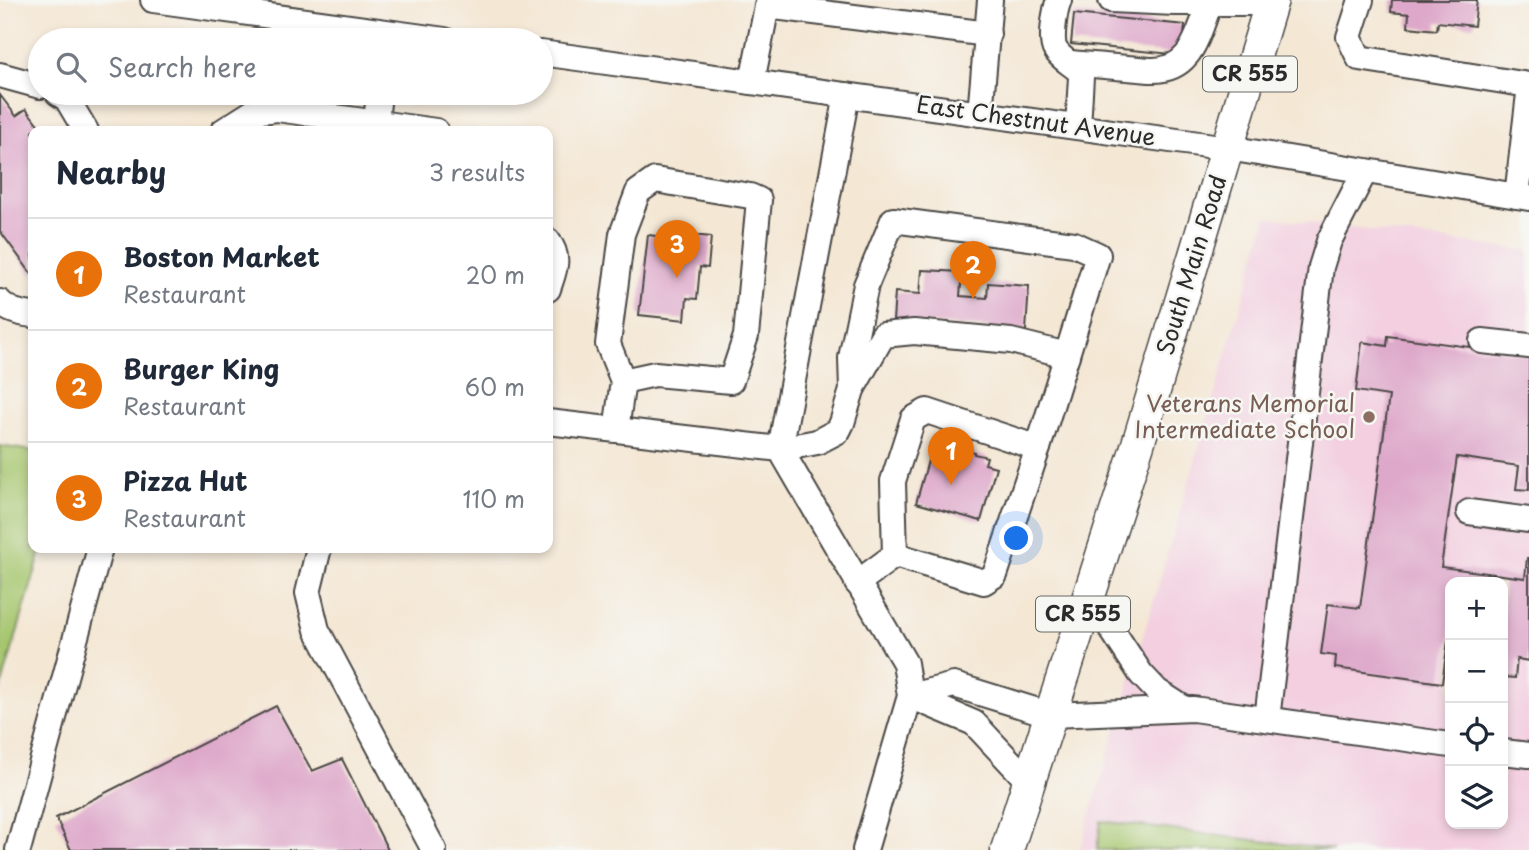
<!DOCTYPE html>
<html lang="en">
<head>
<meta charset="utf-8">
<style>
  body { margin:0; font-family:"Playpen Sans",sans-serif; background:#f2f2f3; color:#1f2937 }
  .controls { position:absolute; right:21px; bottom:21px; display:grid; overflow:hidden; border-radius:14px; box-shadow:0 4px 10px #0003 }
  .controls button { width:63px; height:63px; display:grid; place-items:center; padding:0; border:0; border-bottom:2px solid #e0e1e3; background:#fff; color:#1f2937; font:35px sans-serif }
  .you { position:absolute; left:1017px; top:539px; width:24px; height:24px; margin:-18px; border:5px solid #fff; border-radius:50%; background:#1a73e8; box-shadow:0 0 0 10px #1a73e833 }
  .badge { display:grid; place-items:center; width:46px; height:46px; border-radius:50%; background:#b45309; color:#fff; font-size:23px; font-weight:700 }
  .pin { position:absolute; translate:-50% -58px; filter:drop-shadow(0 2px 4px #0008) }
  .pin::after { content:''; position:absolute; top:37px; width:24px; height:21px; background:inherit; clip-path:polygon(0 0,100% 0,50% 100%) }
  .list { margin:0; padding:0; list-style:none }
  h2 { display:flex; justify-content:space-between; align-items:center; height:91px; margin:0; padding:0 28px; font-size:30px }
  h2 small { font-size:23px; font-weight:400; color:#747a83 }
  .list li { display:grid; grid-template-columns:46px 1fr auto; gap:21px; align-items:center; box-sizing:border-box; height:112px; padding:0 28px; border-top:2px solid #e0e1e3 }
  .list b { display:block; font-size:26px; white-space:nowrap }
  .list p { margin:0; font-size:23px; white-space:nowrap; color:#747a83 }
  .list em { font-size:23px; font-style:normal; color:#747a83 }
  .icon { flex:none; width:38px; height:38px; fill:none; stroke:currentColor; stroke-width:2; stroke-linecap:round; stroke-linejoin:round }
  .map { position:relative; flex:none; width:1529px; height:850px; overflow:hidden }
  .search { position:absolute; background:#fff; box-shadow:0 4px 10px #0003; left:28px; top:28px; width:525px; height:77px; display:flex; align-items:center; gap:18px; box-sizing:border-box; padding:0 24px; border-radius:38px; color:#747a83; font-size:26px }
  .panel { position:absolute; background:#fff; box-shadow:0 4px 10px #0003; left:28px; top:126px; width:525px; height:427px; border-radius:14px }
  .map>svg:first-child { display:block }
</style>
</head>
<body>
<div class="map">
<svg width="1529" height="850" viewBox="0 0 1529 850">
  <rect width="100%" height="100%" fill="#f6f6f2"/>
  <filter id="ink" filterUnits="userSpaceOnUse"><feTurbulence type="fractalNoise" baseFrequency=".0143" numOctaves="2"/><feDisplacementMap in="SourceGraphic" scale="14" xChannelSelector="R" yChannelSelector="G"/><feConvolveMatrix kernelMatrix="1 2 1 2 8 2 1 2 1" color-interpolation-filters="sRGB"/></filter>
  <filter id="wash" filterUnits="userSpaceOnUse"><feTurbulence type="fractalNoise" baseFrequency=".00686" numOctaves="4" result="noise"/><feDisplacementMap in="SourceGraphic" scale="28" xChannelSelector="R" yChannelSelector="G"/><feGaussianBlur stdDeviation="1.57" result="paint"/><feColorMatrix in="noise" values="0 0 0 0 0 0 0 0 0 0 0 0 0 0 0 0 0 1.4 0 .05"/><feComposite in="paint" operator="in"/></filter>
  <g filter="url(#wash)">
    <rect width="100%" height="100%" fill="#f4e7d4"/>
    <path fill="#f3cfe0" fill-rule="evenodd" d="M1267,217L1529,251V850H1080ZM1450,582H1503V824H1450Z"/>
    <g fill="#a6c66e" stroke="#68784c" stroke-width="2">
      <path d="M0,446L33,451V548H42L0,691Z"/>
      <path d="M1101,821L1333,850H1097Z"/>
    </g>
    <g id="blocks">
      <g fill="#dea8ca">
        <path d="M1392,0H1477L1474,26L1438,22L1437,30L1408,27L1409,14L1391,12Z"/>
        <path d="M1074,14L1185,25L1182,55L1071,44Z"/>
        <path d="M0,95L16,116L26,109L43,131H33V276L0,231Z"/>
        <path d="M664,232L711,237L708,268L700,267L697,299L687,298L685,320L639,315L648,235L663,237Z"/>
        <path d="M922,270L962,272L960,296L987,298L988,283L1029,286L1026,331L893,321L895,292L920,294Z"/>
        <path d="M1388,336L1529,355V490L1516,489L1519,466L1457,457L1441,567L1525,578L1527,558H1529V661L1517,659L1515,678L1503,677V582H1450V641H1448L1442,683L1335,668L1336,656L1321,654L1328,604L1360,608L1389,396L1356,391L1362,342L1387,346Z"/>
        <path d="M954,445L974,452V454L987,457L985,464L996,467L981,521L916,503L932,447L952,453Z"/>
        <path d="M276,706L312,771L342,759L388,850H71L56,818Z"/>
      </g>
    </g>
  </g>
  <g filter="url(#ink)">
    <use href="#blocks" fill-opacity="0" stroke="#494744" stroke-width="2"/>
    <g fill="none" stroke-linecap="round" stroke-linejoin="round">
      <g stroke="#494744" stroke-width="28">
        <g id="minor">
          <path d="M153,0L445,40"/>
          <path d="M1059,0C1055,9 1050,41 1055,49C1060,59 1073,64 1080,72L1081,77L1078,127"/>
          <path d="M1111,0L1175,3H1271"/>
          <path d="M1361,0L1349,37L1359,58L1529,85"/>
          <path d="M541,53L1228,148L1529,198"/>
          <path d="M1070,63L1150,70C1192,72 1197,35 1210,3"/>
          <path d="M0,75L40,86"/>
          <path d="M752,82L767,6L988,34"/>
          <path d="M58,93L67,99L86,131"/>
          <path d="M847,95L780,449L817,442L838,431L842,423L852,390L851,358L866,285L893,220L1074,244L1098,255L1038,448L995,575L984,582L895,555"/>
          <path d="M980,114L990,0"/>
          <path d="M376,122L379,93"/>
          <path d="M223,131L253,112L277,109L436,131"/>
          <path d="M1517,196L1529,94"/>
          <path d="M548,241C561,258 554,271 548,289"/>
          <path d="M0,302C8,311 22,314 33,315"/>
          <path d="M1482,341L1529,346"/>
          <path d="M854,386L883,335L914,332L1011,341L1067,355"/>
          <path d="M548,422L780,449L905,663L910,696L865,850"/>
          <path d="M616,430L623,381L608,344L622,234L638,192L655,180L750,196L759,200L746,336L731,381L655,374L623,381"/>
          <path d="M1469,512L1529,520"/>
          <path d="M319,548L308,593L317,630L434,850"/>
          <path d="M895,555L893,481L913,419L927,411L1038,448"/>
          <path d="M857,583L895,555"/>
          <path d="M1089,595L1141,674L1157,691L1185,709"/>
          <path d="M910,696L954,685L1051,715L1193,709L1450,745"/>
          <path d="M910,696L974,723L1029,782"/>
          <path d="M1267,719L1321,267L1329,241L1365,171"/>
          <path d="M1503,752L1529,755"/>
          <path d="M18,850L100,548"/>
        </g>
      </g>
      <g stroke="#494744" stroke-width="35">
        <path id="major" d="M1007,850L1138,444L1272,0"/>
      </g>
      <use href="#minor" stroke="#fff" stroke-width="24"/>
      <use href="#major" stroke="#fff" stroke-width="32"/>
    </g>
  </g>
  <circle fill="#8d6e63" stroke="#f6f6f2" stroke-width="2.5" cx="1369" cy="417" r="7"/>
  <g text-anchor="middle" stroke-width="5" stroke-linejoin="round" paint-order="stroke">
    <g fill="#f6f6f2" stroke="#686867" stroke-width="2">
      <rect x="1203" y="56.5" width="94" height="35" rx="5"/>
      <rect x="1036" y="596.5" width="94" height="35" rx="5"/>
    </g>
    <g font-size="21" font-weight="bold" fill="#2b2b2b">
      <text x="1250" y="81">CR 555</text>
      <text x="1083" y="621">CR 555</text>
    </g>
    <g font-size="23" fill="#2b2b2b" stroke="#f6f6f2">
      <text transform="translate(1036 121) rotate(8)" y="8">East Chestnut Avenue</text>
      <text transform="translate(1192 265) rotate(-73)" y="8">South Main Road</text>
    </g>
    <g font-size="23" fill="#785e54" stroke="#f6f6f2" text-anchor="end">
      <text x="1355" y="412">Veterans Memorial<tspan x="1355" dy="26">Intermediate School</tspan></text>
    </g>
  </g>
</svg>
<div class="controls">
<button>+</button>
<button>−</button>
<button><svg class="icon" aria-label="locate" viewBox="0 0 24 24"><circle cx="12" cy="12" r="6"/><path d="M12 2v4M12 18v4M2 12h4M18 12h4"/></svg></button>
<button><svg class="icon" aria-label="layers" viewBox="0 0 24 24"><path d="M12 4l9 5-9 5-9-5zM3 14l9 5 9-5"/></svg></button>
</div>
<div class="you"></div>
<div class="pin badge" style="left:951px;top:485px;background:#e8710a">1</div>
<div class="pin badge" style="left:973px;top:299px;background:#e8710a">2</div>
<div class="pin badge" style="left:677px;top:278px;background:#e8710a">3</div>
<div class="search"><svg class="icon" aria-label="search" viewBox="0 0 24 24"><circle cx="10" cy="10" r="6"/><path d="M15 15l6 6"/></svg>Search here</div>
<section class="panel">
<h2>Nearby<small>3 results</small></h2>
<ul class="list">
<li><span class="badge" style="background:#e8710a">1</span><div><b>Boston Market</b><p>Restaurant</p></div><em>20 m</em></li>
<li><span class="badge" style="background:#e8710a">2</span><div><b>Burger King</b><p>Restaurant</p></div><em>60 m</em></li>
<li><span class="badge" style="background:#e8710a">3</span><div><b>Pizza Hut</b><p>Restaurant</p></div><em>110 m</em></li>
</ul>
</section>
</div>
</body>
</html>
